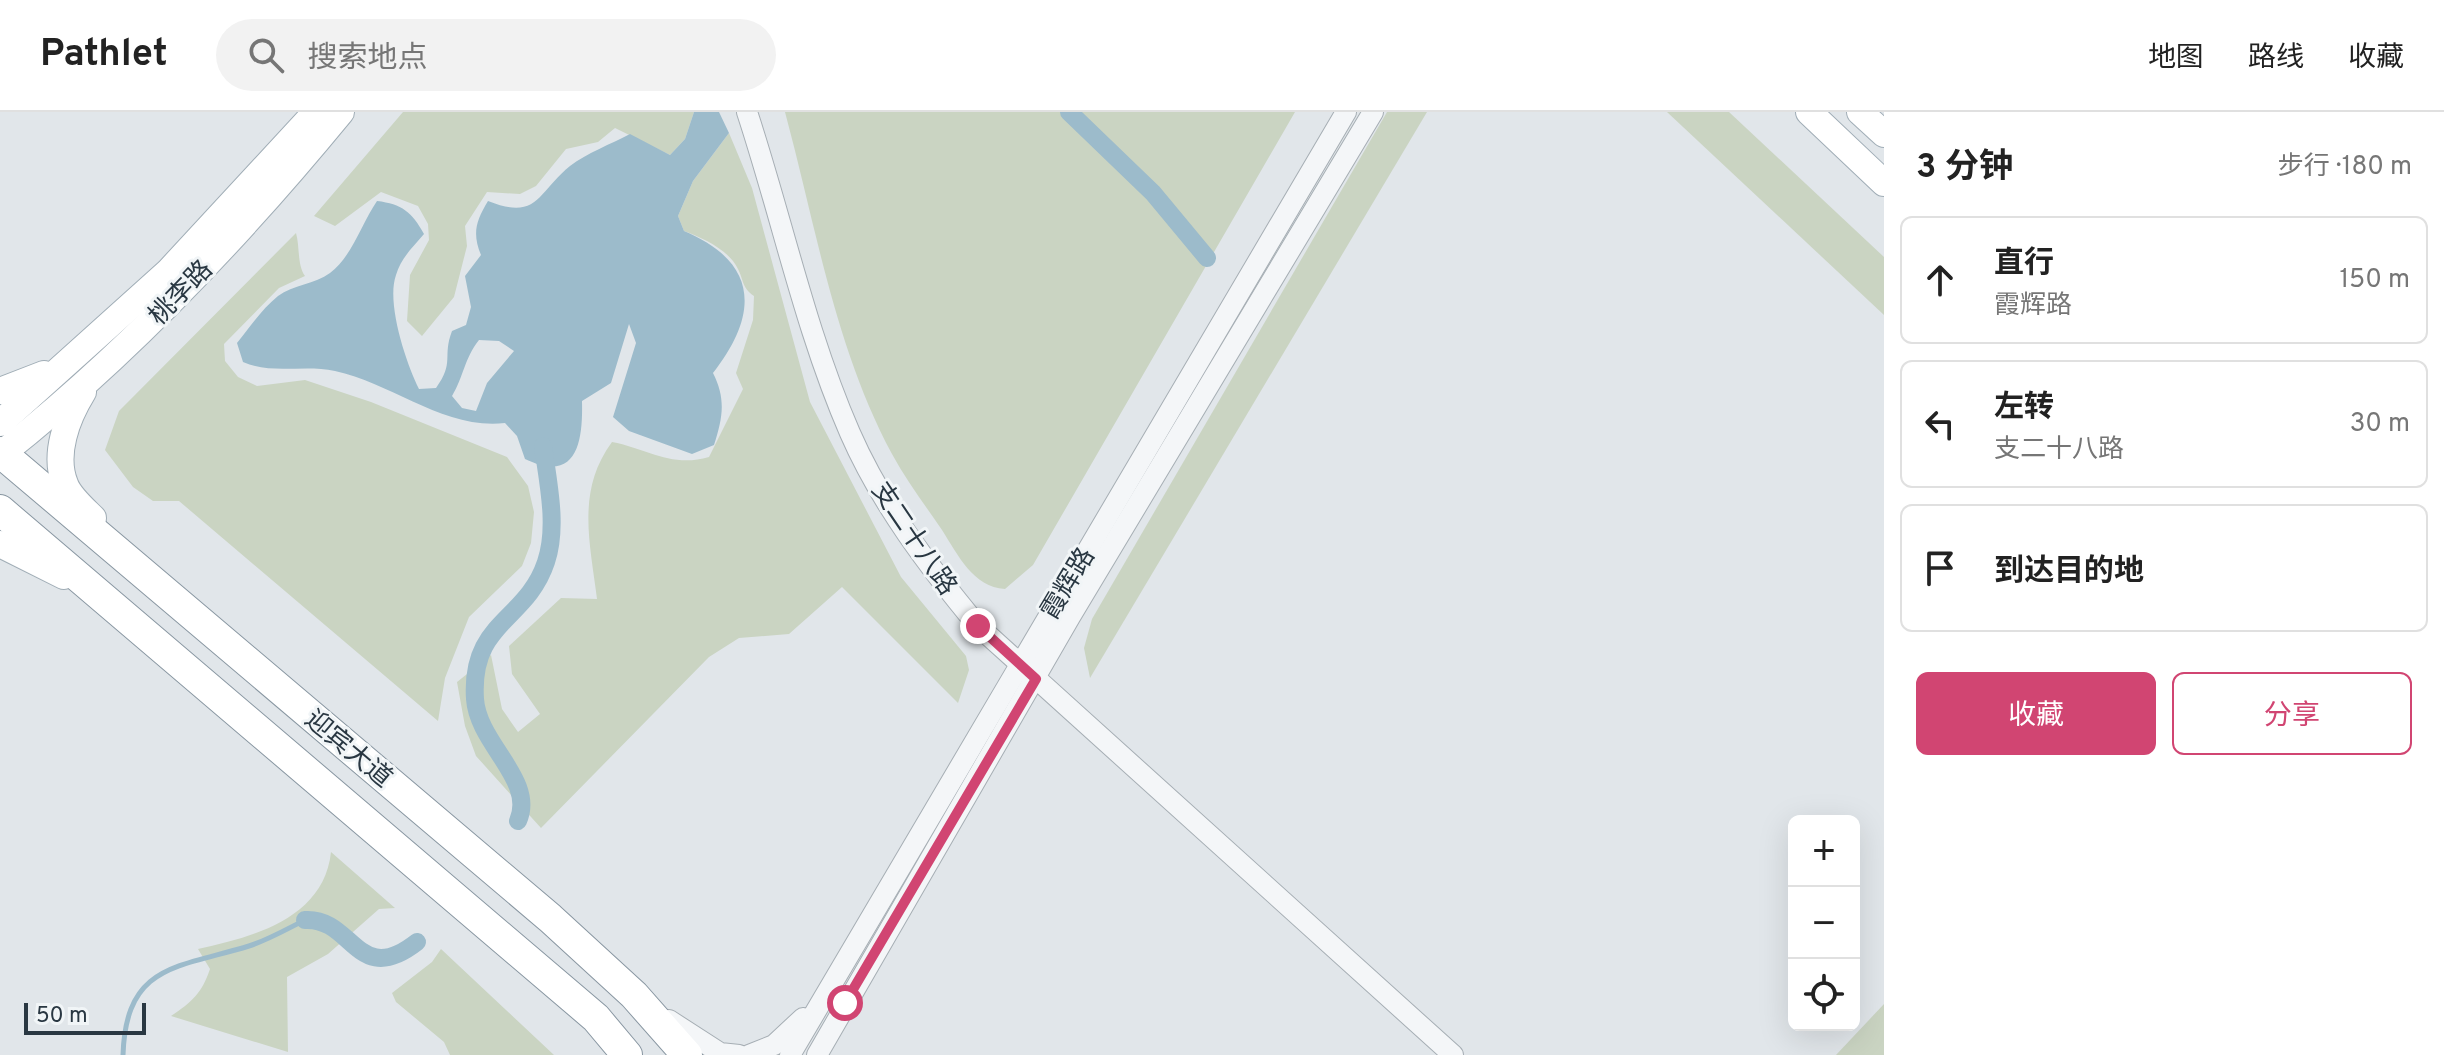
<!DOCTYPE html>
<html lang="zh">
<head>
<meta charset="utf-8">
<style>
  body { margin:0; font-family:Overpass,"Noto Sans SC",sans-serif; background:#f2f2f2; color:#222 }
  .controls { position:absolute; right:24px; bottom:24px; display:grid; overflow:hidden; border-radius:12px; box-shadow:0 8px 32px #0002 }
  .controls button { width:72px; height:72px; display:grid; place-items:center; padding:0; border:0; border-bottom:2px solid #e0e0e0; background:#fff; color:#222; font:40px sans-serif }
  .scale { position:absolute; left:24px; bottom:20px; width:122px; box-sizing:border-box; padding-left:8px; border:4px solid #293742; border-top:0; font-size:22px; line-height:28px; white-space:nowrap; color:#293742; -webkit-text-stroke:6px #f1f5f7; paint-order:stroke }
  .stop { position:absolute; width:24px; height:24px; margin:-18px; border:6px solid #d14572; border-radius:50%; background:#fff }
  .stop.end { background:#d14572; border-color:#fff; box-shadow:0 2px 8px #0008 }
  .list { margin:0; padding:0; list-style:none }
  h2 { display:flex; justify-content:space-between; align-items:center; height:104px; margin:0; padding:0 32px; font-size:34px }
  h2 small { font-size:26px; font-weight:400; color:#767676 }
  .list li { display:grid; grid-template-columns:52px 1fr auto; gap:24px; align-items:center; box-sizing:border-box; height:128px; margin:0 16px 16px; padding:0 16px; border:2px solid #e0e0e0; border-radius:12px }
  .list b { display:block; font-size:30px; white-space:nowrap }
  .list p { margin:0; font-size:26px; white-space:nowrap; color:#767676 }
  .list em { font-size:26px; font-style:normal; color:#767676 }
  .actions { display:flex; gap:16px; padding:24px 32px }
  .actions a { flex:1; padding:18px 0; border:2px solid #d14572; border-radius:12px; text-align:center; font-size:28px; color:#d14572 }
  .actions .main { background:#d14572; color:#fff }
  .icon { flex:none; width:44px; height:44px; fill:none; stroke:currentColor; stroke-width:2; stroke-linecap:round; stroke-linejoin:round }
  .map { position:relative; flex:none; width:1884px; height:943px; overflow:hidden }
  header { display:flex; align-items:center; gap:48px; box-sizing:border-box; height:112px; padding:0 40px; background:#fff; border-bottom:2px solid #e0e0e0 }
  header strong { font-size:38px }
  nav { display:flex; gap:44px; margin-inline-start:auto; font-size:28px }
  .search { width:560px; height:72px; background:#f2f2f2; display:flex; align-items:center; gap:20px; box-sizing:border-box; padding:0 28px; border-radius:44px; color:#767676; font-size:30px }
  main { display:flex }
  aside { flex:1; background:#fff }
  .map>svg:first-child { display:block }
</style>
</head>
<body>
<header>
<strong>Pathlet</strong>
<div class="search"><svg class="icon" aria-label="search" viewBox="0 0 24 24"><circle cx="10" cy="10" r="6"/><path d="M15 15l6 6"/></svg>搜索地点</div>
<nav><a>地图</a><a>路线</a><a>收藏</a></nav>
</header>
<main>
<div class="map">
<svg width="1884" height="943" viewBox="0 0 1884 943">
  <rect width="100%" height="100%" fill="#e1e6ea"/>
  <g fill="#cad4c2">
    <path d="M403,0H694L685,27L670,43L615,16L598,30L566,37L536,74L520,82L487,80L465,114L467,134L454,185L422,224L407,209L410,163L429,128L428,112L418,94L381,80L335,114L314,104Z"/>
    <path d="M785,0H1295L1033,453L1005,477C973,475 958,443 942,418C925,393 906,368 892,342C835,236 816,115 785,0Z"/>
    <path d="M1387,0H1427L1090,566L1084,536L1092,507Z"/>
    <path d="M1667,0H1729L1884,145V203Z"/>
    <path d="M729,21L752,76L810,290L901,465L966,544L969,558L958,591L842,475L789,522L739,526L709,545L541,716L476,644L465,614L457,570L491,543L502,597L518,620L540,602L512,562L509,534L561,486L597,487C590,430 576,379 612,330C648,337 672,356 709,345L743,277L736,261L753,208L754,184C742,176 744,169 738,157C729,138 703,126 684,119L678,104L693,69Z"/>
    <path d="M296,121C300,135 297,153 305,164L279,176L224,232L225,249L238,265L257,274L305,268L371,290L507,345L528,374L534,400L531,431L522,454L469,505L445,566L438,609L179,389H153L133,375L105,338L119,299Z"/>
    <path d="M331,740L395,796L379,797L328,842L287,865L288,940L171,904C192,890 202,881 210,857L198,837C254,825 324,806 331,740Z"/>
    <path d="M441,837L554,943H450L444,930L396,890L392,881L432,850Z"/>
    <path d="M1884,892V943H1836Z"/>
  </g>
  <path fill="#9cbbcb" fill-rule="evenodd" d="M694,0H719L729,21L693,69L678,104L684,119C758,150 760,201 713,261C726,287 723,305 714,333L692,342L629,319L613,305L636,231L629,212L611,271L582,289C583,330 577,372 525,347L517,324L505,311C444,318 392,271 335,259C304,252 272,263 243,250L237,231C249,216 262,197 278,184C293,173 315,172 330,161C351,146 362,111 377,89C402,92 412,100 424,122C413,135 401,146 396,163C386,191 406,251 419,277L436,276C455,250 442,245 452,219L466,213L471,195L465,164L481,143C472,121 476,109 488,89C538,109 537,81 570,54C587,41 611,32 630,22L670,43L685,27ZM479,228L499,229L514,239L487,271L476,299L462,296L452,284C464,264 464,247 479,228Z"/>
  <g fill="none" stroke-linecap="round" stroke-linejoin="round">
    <path stroke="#9cbbcb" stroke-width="5" d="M123,943C126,852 177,856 249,834C268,828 287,817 305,808"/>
    <g stroke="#9cbbcb" stroke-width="18">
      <path d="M1069,0L1153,81L1207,146"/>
      <path d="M518,709C536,668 478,632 475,587C470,509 526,510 546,450C558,415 548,370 543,334"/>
      <path d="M305,808C353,805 357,877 417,830"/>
    </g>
    <g stroke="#a6aeb4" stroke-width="22">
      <g id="minor">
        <path d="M747,0C782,106 805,218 850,321C881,392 929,455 978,514L1453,943"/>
        <path d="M669,908L720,941L739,943"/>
        <path d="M749,943L774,933L803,906"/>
        <path d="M790,943L1346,0"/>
        <path d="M817,943L1070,505L1373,0"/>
      </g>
    </g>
    <g stroke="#a0adb6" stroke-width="28">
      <g id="major">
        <path d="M1809,0L1884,71"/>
        <path d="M1860,0L1884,22"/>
        <path d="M0,279L44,262"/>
        <path d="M83,280C67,306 53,342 65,372C69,384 84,397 93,406"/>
        <path d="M0,311L168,160L316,0"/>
        <path d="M0,343C127,243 239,124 341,0"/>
        <path d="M0,432L64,464"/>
      </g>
    </g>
    <g stroke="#8896a1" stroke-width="32">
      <g id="highway">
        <path d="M0,340L550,806L634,883L687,943"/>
        <path d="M0,398L596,906L627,943"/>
      </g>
    </g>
    <use href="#minor" stroke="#f4f6f8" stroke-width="20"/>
    <use href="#major" stroke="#fff" stroke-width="26"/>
    <use href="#highway" stroke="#fff" stroke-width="30"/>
  </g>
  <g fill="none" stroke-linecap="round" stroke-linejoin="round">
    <path stroke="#d14572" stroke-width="10" d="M845,891L1036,567L978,514"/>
  </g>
  <g text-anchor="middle" stroke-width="6" stroke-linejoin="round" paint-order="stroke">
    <g font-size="26" fill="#293742" stroke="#f1f5f7">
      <text transform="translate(180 180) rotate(-46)" y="9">桃李路</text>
      <text transform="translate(915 426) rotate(56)" y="9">支二十八路</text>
      <text transform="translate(1067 471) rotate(-59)" y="9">霞辉路</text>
      <text transform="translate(349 636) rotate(40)" y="9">迎宾大道</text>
    </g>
  </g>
</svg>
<div class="controls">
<button>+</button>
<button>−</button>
<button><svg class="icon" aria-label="locate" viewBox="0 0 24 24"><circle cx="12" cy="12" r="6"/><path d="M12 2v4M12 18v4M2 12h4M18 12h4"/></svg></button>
</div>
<div class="scale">50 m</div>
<div class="stop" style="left:845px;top:891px"></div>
<div class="stop end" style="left:978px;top:514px"></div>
</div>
<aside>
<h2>3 分钟<small>步行 · 180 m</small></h2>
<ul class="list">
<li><svg class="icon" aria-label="ahead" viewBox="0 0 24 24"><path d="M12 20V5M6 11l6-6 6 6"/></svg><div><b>直行</b><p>霞辉路</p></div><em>150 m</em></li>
<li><svg class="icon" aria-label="left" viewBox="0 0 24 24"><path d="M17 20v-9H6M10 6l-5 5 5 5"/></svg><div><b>左转</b><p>支二十八路</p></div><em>30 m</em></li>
<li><svg class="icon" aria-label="arrive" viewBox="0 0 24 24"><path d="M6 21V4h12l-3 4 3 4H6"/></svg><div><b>到达目的地</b></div></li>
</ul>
<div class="actions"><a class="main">收藏</a><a>分享</a></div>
</aside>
</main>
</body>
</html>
